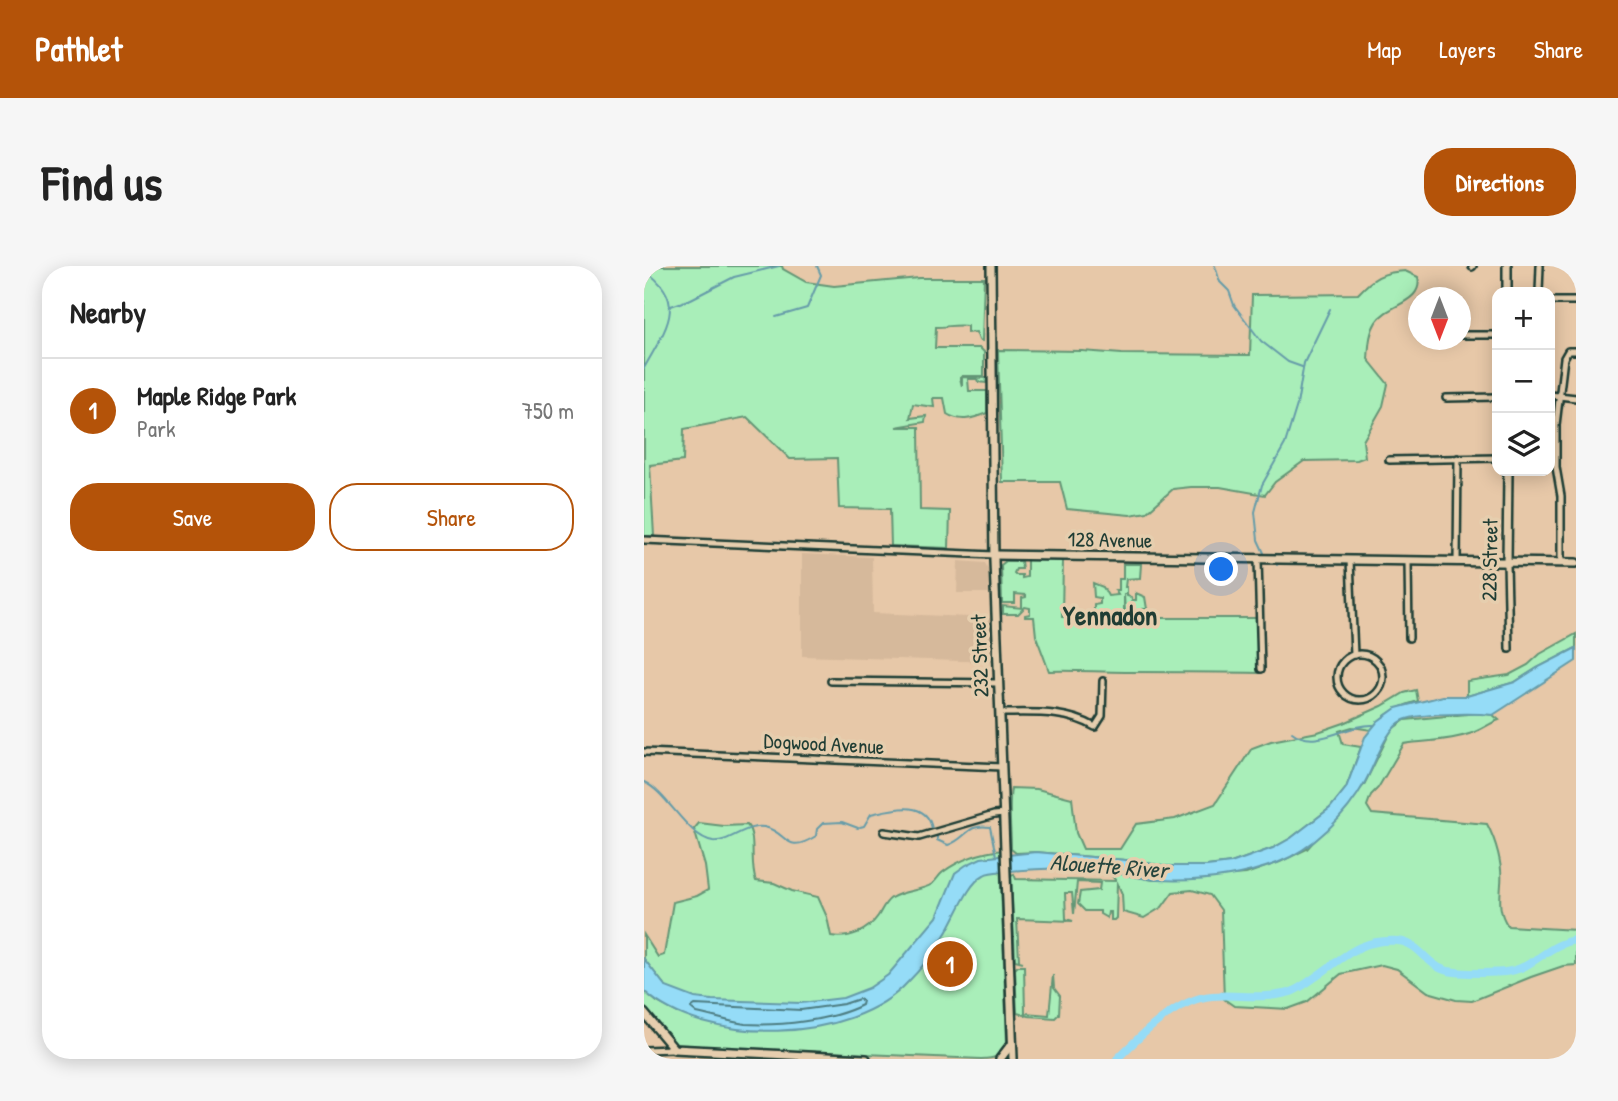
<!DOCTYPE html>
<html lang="en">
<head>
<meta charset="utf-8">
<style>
  body { margin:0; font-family:"Patrick Hand",sans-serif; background:#f6f6f6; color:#222 }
  .controls { position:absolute; right:21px; top:21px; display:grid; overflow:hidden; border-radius:14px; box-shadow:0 4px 18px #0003 }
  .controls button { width:63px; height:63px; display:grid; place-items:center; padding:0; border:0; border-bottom:2px solid #e0e0e0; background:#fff; color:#222; font:35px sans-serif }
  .compass { position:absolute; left:764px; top:21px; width:63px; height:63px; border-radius:50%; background:#fff; box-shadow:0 4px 18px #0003; rotate:180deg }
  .you { position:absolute; left:578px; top:304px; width:24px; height:24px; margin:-18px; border:5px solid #fff; border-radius:50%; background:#1a73e8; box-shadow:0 0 0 10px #1a73e833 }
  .badge { display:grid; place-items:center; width:46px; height:46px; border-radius:50%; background:#b45309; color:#fff; font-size:23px; font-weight:700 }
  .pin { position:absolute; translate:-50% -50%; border:4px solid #fff; box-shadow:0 2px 7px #0006 }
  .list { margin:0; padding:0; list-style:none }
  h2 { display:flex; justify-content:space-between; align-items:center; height:91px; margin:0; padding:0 28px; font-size:30px }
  h2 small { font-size:23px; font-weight:400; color:#767676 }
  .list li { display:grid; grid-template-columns:46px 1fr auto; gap:21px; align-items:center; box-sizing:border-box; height:105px; padding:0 28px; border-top:2px solid #e0e0e0 }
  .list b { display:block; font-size:26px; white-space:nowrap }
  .list p { margin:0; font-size:23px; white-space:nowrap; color:#767676 }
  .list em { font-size:23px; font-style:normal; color:#767676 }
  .actions { display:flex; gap:14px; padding:21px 28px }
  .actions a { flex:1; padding:16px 0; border:2px solid #b45309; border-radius:28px; text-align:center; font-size:24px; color:#b45309 }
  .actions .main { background:#b45309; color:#fff }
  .icon { flex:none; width:38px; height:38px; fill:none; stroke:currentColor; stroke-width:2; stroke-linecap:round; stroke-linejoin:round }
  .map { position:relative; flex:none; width:932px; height:793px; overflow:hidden; border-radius:28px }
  header { display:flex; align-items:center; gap:42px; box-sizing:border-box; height:98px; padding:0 35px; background:#b45309; color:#fff }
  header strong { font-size:33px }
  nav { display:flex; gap:38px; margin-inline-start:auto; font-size:24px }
  .intro { display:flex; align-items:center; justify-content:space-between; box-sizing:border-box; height:168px; padding:0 42px }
  h1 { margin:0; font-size:49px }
  .button { padding:18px 32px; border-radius:28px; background:#b45309; color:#fff; font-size:24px; font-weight:700 }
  main { display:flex; gap:42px; padding:0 42px }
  aside { flex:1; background:#fff; border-radius:28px; box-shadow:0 4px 18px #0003 }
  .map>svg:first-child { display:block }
</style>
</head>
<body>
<header>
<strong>Pathlet</strong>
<nav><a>Map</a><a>Layers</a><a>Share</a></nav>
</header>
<div class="intro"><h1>Find us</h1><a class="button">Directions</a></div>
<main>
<aside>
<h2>Nearby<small></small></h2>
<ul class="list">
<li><span class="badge">1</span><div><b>Maple Ridge Park</b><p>Park</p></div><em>750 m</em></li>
</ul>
<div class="actions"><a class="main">Save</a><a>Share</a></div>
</aside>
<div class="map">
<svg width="932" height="793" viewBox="0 0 932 793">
  <rect width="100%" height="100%" fill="#e7c8a8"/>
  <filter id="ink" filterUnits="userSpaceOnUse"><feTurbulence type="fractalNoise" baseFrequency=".0143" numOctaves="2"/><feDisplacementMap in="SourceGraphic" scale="14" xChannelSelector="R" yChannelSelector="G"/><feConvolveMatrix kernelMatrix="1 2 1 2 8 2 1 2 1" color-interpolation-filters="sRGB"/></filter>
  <g filter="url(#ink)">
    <g fill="#d6b99b">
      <path d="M158,288L228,291L229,347L349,352V396L158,390Z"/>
      <path d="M314,295L341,297L344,303L345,327H313Z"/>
    </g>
    <g fill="#a9eeb9" stroke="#649676" stroke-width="2">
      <path d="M0,0H138L139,3L162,16L190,20L275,12H340L338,75L335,74L332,66L323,67V60C314,58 303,61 292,61L291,82H336L340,86V110H318L316,112L318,120V111L343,112L342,117L334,116L333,113H324L325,125H343V147C330,152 317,157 303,148L300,132H289L290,141L269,138L266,152L282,150L281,156L252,161H275L276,244L306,245L305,282L247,280L246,243L195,242L193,192L146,193L103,151L40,163L39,195L6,199L10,270H0Z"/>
      <path d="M761,5L774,11C780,37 743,38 732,56C725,67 725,80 724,93L744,118L739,140L719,175L721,191L713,194L660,195L631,216L621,229L576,221H547L529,223L503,246L486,249L423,243L416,216H358L354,84L438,85L478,88L606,89L608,29L714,28C729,12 738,6 761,5Z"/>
      <path d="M419,293L418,351H488L481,348L480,328V350H450V339L456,338V332L450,331L449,317L459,321L464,330L474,329L471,324H475V313H479V298H497L496,312L482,313L481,321H483V330L487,331L488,334H492V327L501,331L503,343H499V352H616V407C571,406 526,406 481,406C455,406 430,404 405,405L392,370L390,351H381V349L386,348V342L381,341L374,348H359V340L378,342V332L382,331V329L371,328V337H358L357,299L362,295H377L378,303H372L370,307L372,309H378V312L383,311V294Z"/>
      <path d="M932,368V382L893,402L871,416L823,430V415L865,409L884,399L896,388Z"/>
      <path d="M772,424L774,435C754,441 740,447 727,464L708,461L695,465L699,478L717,481L702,522L686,542L647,572L629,582L587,597L563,600H518L493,595L392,586L372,587L367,583C367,563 364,542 367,522L393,523L428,532L432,567L439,583H476L492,558L531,553L571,538L608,482L627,475L674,466L700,457L738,440L760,427Z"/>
      <path d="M834,447L849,449L855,454C844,458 836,465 825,468C803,476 781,474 760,478L734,522L727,529L723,540L728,548L843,558C852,575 859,599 857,618C856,634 854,646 864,660L932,664V699L919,700L887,711L828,735L812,734L784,726L753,703L738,699L697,708L663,736L644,743L590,740L580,733L577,644L566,629L548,624L529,626L518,641L500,652L479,646L478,628L473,616L472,652L470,654H467V646H464L463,652L456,648V645H441L434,638L436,626L455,624L456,617L433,616L430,648L428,627H421L422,653L429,655L373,653L375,695L379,696L371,694C370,666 368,638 367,609L370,608L372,613L472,615L464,605L509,614L602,608L636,596L663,583L720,519L747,464L761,454Z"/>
      <path d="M55,557L80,560L103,559C113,571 105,598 112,615L130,617L148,625L174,631L183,651L187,670C205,673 223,666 234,650C238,644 240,637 247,632C260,624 278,625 288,618C292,615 295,609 299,606C318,592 337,586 360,584V589L356,590L363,778C355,791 352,793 337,793L32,780L0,743V725L13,736L32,746L22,721L0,693V669L14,691L20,689L29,636L53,630L64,624L61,600L50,563Z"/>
      <path d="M380,700L381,747L405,749L409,709L410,722L416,730L415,748L411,752L384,750L373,747L371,703L374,700Z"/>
    </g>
    <path fill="#95dcf7" stroke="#669ca9" stroke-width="2" d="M932,382V395L849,449C831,447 775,447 760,454C741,463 731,499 721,516C703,549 668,584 633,597C596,611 553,616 513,614C498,613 482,608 466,606C434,601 398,602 366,605C358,606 346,605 340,609C323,618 311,654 300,670C290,686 277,703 264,716C208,778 60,781 0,725V693L22,721L51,732L68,734L157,737L199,732L225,722L244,709L293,651L311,607L322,599L337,592L392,586L493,595L518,600H563L587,597L629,582L647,572L686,542L702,522L721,471L734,455L752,442L799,430H823L871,416L893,402Z"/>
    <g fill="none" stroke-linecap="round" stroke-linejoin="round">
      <path stroke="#4e7d82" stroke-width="2" d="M215,733L219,735L218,739C187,755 135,760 101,758C85,756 68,750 53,747L47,742L51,739L157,744L200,738Z"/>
      <g stroke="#669ca9" stroke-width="2">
        <path d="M571,0L576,16L585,25L590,39L617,75L644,96L658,101"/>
        <path d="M0,4C46,35 21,64 0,102"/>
        <path d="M27,40L47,33L90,11L135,0"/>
        <path d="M132,51L163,42L177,9L173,0"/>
        <path d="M620,287L614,274L611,246L618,219L641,178L653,139L660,97L686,43"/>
        <path d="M632,297L633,299"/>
        <path d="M648,466C672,485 704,457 730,459"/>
        <path d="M0,516C24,527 43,571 69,575C86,577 101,558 120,561C145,566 140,590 172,570L173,563L179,557L198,556L214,562"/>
        <path d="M216,561L220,560L227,548C249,543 283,533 288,563"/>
        <path d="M293,570V574L304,579C323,573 322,557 346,561L352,590"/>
      </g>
      <path stroke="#95dcf7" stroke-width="8" d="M473,793C496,770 534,732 568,730C594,728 621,734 647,726C655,723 663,717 670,712C701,691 714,673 754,675C775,677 781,696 798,703C812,709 845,707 861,706C889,704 904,677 932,674"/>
      <g stroke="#1f3d34" stroke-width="10">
        <g id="street">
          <path d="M828,1L829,0"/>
          <path d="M895,26L896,0"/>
          <path d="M906,35H932"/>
          <path d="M816,69H853"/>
          <path d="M906,129L932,132"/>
          <path d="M802,132L853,131"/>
          <path d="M745,194L853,192"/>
          <path d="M0,274L350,289"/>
          <path d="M614,293L617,403"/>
          <path d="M706,294L710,389"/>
          <path d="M764,295L765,372"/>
          <path d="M813,296L814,192"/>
          <path d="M863,297L865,383"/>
          <path d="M917,297V230L912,201V159L920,92L924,85H932"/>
          <circle cx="716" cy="411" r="23"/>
          <path d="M187,415L355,417"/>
          <path d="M356,447C389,447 422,444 451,461L458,450L459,415"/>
          <path d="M0,486L358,501"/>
          <path d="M240,566L275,571L350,549L360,548"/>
          <path d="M0,784L30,783"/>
        </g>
      </g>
      <g stroke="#1f3d34" stroke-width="12">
        <g id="secondary">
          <path d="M347,0L350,295L369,792"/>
          <path d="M863,0V26"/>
          <path d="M350,289L932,297"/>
          <path d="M863,297L864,205"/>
          <path d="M0,747L30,783L222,793"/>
          <path d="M356,793L366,780"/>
        </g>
      </g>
      <use href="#street" stroke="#e6ceae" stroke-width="5"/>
      <use href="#secondary" stroke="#e6ceae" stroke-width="7"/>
    </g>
  </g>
  <g text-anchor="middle" stroke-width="7" stroke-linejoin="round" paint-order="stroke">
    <g font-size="21" fill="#1f3d34" stroke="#e6ceae">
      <text transform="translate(466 274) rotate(1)" y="7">128 Avenue</text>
      <text transform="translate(846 294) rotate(-89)" y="7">228 Street</text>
      <text transform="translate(336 390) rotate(-92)" y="7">232 Street</text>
      <text transform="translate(180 478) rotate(3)" y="7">Dogwood Avenue</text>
    </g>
    <g font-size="23" font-style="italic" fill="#25453e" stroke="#e6ceae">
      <text transform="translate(465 600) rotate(4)" y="8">Alouette River</text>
    </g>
    <g font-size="28" font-weight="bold" fill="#1f3d34" stroke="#e6ceae">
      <text x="466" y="359">Yennadon</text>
    </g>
  </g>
</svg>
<div class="controls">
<button>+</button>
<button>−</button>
<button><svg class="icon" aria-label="layers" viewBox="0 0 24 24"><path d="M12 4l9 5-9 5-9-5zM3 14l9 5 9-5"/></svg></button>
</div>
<svg class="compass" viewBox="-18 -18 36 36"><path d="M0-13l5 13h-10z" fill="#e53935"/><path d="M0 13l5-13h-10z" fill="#767676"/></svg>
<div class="you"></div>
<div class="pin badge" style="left:306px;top:698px">1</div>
</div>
</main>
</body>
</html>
